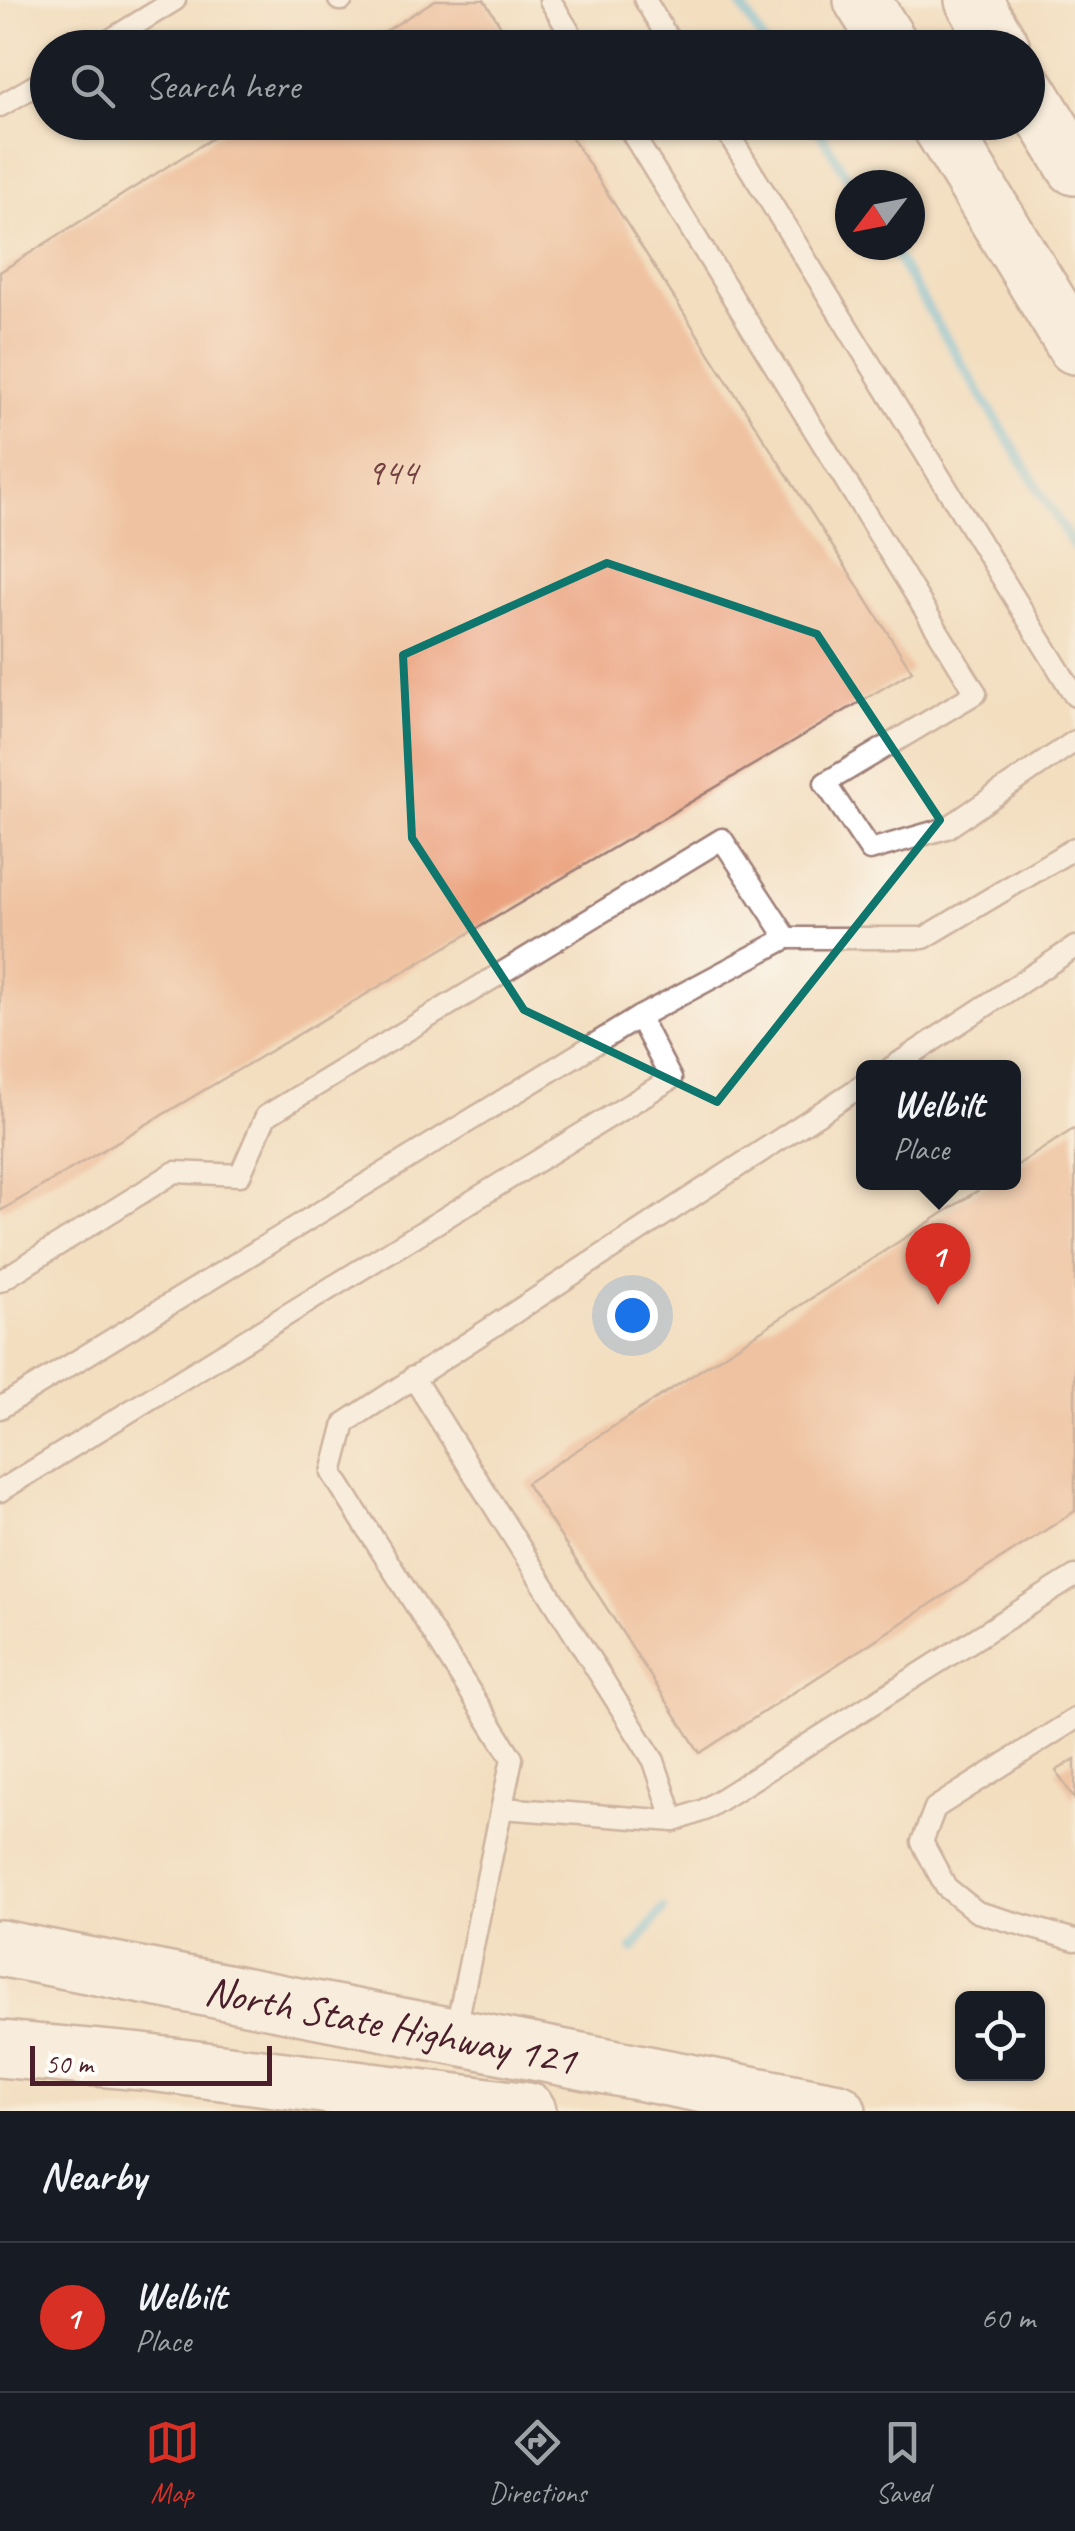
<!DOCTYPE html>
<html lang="en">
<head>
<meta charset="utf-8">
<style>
  body { margin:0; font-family:Caveat,sans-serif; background:#242831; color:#f1f3f6 }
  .controls { position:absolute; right:30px; bottom:30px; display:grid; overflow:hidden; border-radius:15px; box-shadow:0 2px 8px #0004 }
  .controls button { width:90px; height:90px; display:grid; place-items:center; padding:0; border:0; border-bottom:2px solid #363941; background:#171b24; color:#f1f3f6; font:50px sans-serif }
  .compass { position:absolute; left:835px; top:170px; width:90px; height:90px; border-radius:50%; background:#171b24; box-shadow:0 2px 8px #0004; rotate:238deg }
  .scale { position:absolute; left:30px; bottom:25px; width:242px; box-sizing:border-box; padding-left:10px; border:5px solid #4a1f2b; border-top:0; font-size:28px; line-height:35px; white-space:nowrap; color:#4a1f2b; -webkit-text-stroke:8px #fdfcf7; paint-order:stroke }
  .you { position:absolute; left:632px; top:1315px; width:35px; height:35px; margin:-25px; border:8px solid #fff; border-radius:50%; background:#1a73e8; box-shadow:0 0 0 15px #1a73e833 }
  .badge { display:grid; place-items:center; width:65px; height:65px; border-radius:50%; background:#d93025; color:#fff; font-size:32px; font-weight:700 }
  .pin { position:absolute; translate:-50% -82px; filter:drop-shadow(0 2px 5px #0008) }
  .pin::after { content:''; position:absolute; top:52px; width:35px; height:30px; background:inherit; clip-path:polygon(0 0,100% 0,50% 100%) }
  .popup { position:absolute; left:856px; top:1060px; width:165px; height:130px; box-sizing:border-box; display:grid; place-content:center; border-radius:15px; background:#171b24; filter:drop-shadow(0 2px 8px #0005); font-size:32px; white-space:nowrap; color:#9ea1a6 }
  .popup b { font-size:38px; color:#f1f3f6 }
  .popup::after { content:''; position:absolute; left:50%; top:100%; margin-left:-20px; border:20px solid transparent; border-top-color:#171b24 }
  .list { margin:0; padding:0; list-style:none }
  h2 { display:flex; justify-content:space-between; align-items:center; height:130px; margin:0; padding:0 40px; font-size:42px }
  h2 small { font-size:32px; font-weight:400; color:#9ea1a6 }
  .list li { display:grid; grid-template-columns:65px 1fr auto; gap:30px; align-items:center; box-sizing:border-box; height:150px; padding:0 40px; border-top:2px solid #363941 }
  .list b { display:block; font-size:38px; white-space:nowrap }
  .list p { margin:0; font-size:32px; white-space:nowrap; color:#9ea1a6 }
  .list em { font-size:32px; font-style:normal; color:#9ea1a6 }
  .icon { flex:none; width:55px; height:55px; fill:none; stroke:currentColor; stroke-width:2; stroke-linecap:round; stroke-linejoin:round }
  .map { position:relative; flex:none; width:1075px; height:2111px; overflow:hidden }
  .search { position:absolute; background:#171b24; box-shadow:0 2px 8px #0004; left:30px; right:30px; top:30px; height:110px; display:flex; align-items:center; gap:25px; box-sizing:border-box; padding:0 35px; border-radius:55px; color:#9ea1a6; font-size:38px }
  .sheet { height:280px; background:#171b24 }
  nav { display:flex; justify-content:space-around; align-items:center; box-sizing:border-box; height:140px; border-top:2px solid #363941; background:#171b24; font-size:28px; color:#9ea1a6 }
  nav a { display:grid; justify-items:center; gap:5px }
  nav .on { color:#d93025 }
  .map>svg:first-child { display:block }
</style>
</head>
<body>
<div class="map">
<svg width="1075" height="2111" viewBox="0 0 1075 2111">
  <rect width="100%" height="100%" fill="#fdfcf7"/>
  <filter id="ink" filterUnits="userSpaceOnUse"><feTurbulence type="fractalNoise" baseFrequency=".01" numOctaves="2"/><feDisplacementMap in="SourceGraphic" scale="20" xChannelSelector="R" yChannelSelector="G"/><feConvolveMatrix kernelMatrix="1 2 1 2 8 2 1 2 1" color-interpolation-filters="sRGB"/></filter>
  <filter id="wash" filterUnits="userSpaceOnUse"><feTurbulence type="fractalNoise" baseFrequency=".0048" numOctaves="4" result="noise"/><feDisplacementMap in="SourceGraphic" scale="40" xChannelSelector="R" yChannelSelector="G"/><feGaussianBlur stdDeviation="2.25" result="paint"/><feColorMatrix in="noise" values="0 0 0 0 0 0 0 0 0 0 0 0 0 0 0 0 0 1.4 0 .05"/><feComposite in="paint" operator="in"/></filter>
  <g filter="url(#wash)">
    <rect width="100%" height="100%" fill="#f3dec0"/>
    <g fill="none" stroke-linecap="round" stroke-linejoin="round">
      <g stroke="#63bce0" stroke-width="10">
        <path d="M738,0L767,48"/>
        <path d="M814,122L852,185"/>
        <path d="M889,245L1075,548"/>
        <path d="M633,1949L663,1909"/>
      </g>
    </g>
    <g id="blocks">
      <g fill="#eba37f">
        <path d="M435,0H484L515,48H359Z"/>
        <path d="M238,122H562L912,671L0,1211V272Z"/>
        <path d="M1075,1128V1511L700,1753L526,1483L991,1182H1013V1168Z"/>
        <path d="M1075,1759V1800L1056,1771Z"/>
      </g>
    </g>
  </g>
  <g filter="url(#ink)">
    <use href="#blocks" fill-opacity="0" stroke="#9e7e76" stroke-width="2.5"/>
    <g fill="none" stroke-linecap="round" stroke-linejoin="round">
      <g stroke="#9e7e76" stroke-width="25">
        <g id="service">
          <path d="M339,0H342"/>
          <path d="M550,0L579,48"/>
          <path d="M645,0L674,48"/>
          <path d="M97,48L175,0"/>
          <path d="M0,106L48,78"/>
          <path d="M625,122L976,693L825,783L870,850L947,828L1075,741"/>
          <path d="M721,122L1075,696"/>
          <path d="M891,1068L1075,947"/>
          <path d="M0,1281L175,1172L240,1175L266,1116L722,839L787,938"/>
          <path d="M413,1377L654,1761L674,1821"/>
          <path d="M0,1408L639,1017L787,938H924L1075,848"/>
          <path d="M0,1491L671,1079L639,1017"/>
          <path d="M1075,1719L935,1808L922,1842L946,1887L977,1912L1075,1940"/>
          <path d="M502,1808L674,1821L704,1810L1075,1576"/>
          <path d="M455,2033L512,1758L332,1473L345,1423L863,1085"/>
        </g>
      </g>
      <g stroke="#9e7e76" stroke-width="60">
        <g id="secondary">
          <path d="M862,0L892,48"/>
          <path d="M973,0L1002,48"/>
          <path d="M1028,90L1075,167"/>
          <path d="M938,122L1075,346"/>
          <path id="s1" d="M0,1948L838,2111"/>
        </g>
      </g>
      <g stroke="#9e7e76" stroke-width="60">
        <path id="motorway" d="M0,2049L142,2062L528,2111"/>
      </g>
      <use href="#service" stroke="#fff" stroke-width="20"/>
      <use href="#secondary" stroke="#fff" stroke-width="55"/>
      <use href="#motorway" stroke="#fff" stroke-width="55"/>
    </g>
  </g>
  <path d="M0 0H1075V2111H0ZM607,563L817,634L940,820L717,1102L524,1010L412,838L403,655Z" fill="#f3dec0" fill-opacity=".55" fill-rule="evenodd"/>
  <path fill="none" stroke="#0f766e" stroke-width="8" stroke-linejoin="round" d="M607,563L817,634L940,820L717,1102L524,1010L412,838L403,655Z"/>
  <g text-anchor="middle" stroke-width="8" stroke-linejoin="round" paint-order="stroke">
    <g font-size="38" fill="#724040">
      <text x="392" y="484">944</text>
    </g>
    <g font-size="42" fill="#4a1f2b" stroke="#fdfcf7">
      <text dy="15" stroke="none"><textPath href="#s1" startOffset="398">North State Highway 121</textPath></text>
    </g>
  </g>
</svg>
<div class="controls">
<button><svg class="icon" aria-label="locate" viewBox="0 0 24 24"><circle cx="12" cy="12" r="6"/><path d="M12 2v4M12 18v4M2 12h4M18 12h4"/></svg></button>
</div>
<svg class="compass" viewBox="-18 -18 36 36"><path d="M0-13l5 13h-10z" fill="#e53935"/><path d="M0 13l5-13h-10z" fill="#9ea1a6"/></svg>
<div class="scale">50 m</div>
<div class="you"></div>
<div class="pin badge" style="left:938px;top:1305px">1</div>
<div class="popup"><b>Welbilt</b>Place</div>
<div class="search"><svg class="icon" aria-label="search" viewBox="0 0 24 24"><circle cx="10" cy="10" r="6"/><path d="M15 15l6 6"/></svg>Search here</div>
</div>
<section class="sheet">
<h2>Nearby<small></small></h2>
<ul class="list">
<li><span class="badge">1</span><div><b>Welbilt</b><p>Place</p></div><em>60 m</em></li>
</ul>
</section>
<nav>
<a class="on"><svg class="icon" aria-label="map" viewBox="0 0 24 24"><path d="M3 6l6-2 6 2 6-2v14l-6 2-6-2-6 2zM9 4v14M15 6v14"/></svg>Map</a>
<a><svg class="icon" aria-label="directions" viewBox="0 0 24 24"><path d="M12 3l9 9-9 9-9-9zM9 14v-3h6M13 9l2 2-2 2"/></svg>Directions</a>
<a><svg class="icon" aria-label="saved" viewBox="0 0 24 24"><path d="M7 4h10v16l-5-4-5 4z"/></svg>Saved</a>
</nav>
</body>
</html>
